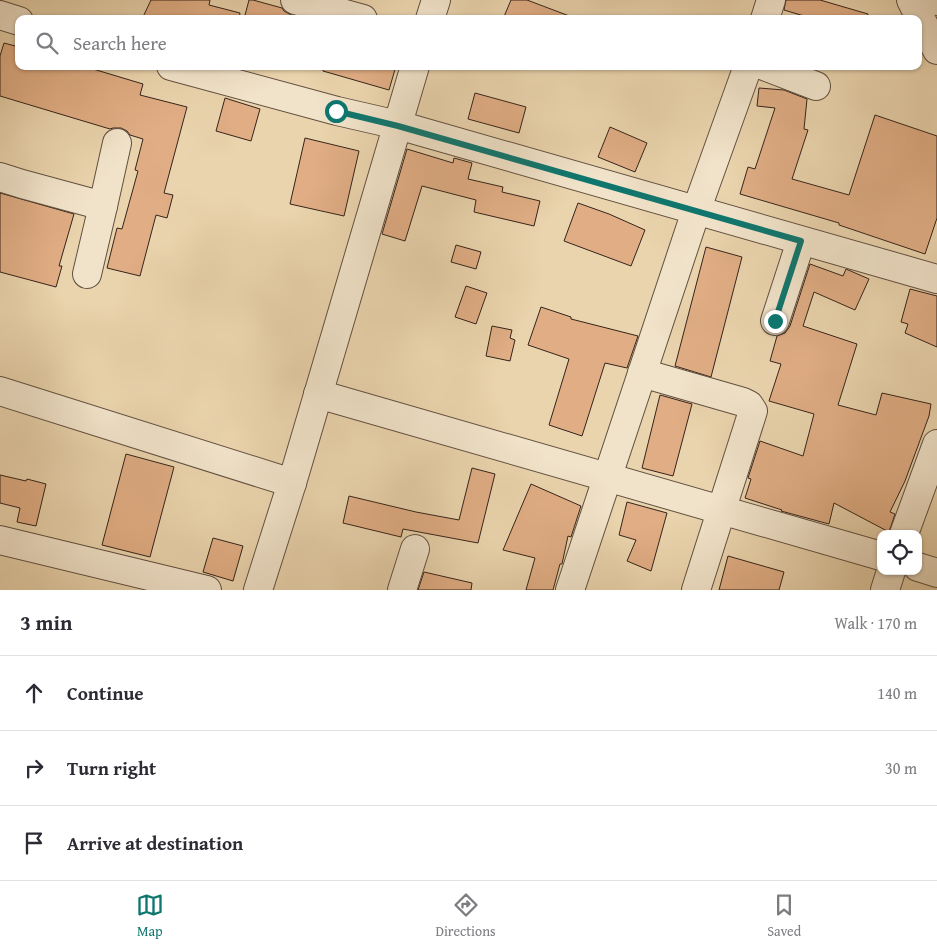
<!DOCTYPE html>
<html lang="en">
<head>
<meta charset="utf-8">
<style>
  body { margin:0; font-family:"Gentium Book Plus",serif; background:#f2f2f3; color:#2b2b33 }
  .controls { position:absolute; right:15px; bottom:15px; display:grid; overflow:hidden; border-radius:10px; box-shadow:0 1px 4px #0004 }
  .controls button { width:45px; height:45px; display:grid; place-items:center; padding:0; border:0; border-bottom:1px solid #e1e1e2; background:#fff; color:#2b2b33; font:25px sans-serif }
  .stop { position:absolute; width:15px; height:15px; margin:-11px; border:4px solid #0f766e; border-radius:50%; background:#fff }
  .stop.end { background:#0f766e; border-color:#fff; box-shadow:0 1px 5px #0008 }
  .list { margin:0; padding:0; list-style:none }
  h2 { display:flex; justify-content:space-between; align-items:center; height:65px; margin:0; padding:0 20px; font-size:21px }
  h2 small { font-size:16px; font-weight:400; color:#7c7c81 }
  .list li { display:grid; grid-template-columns:32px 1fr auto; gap:15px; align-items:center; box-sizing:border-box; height:75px; padding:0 20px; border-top:1px solid #e1e1e2 }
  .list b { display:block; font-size:19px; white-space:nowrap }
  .list em { font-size:16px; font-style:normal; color:#7c7c81 }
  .icon { flex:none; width:28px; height:28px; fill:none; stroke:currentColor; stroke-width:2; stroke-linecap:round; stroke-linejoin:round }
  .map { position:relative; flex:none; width:937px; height:590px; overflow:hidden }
  .search { position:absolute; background:#fff; box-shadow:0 1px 4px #0004; left:15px; right:15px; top:15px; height:55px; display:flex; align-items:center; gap:12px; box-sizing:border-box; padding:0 18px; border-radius:10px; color:#7c7c81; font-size:19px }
  .sheet { height:290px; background:#fff }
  nav { display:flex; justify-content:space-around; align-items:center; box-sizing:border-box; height:70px; border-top:1px solid #e1e1e2; background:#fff; font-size:14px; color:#7c7c81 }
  nav a { display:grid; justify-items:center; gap:2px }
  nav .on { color:#0f766e }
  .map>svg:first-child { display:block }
</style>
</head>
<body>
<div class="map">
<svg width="937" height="590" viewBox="0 0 937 590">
  <rect width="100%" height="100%" fill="#ead4ad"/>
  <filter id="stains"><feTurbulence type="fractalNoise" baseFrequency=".004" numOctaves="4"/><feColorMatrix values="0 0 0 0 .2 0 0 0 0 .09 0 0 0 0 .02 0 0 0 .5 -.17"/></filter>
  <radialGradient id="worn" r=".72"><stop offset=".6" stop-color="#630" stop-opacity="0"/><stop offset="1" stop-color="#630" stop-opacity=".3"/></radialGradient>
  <g fill="#e0ad84" stroke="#35241b">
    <path d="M151,0H210L209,5L240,13L239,19H142Z"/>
    <path d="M249,0H253L282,8L284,11L291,15L300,18V19H244Z"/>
    <path d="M511,0H527L572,17V19H503Z"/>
    <path d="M786,0H820L868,14L867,19H814L784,10Z"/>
    <path d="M4,43L19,47V66H83L143,84L140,95L187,107L164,193L173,195L167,218L156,215L140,276L107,268L117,228L122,229L138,171L135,170L143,139L130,135L127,131L121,128H113L110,129L0,96V56Z"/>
    <path d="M323,66H396L389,90L323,71Z"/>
    <path d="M759,88L784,90L807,99L804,129L808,130L792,179L849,195L875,115L937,136V218L925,254L839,225V223L740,194L748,167L755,169L775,108L757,106Z"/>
    <path d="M475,93L526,107L519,133L468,119Z"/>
    <path d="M225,98L260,109L251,141L216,131Z"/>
    <path d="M610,127L647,143L635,172L598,157Z"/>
    <path d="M305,138L359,151L344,216L290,204Z"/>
    <path d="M407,149L453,163L454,158L472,163L468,179L503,187L502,192L540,201L534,226L474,212L476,200L422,186L405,241L382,234Z"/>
    <path d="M0,193L74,214L59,266H62L56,287L0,272Z"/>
    <path d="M578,203L609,214L645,230L631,266L564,241Z"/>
    <path d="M456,245L481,252L476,269L451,262Z"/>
    <path d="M706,247L742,257L711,377L675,366Z"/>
    <path d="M810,264L843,276L846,269L869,279L855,310L814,292L803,326L857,344L838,405L876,415L882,393L931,404L929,416L905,481L890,512L895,514L889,532L834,503L829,524L781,511L782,510L745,498L751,479L748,478L760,441L803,456L814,414L769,401L781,364L770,361L777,336L785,333L790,326Z"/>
    <path d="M466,286L487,293L476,324L455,317Z"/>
    <path d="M910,289L937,296V347L905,333L908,324L901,322Z"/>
    <path d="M541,307L571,317V319L638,336L627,368L605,363L582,436L549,425L569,359L528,345Z"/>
    <path d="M492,326L512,330L510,338L515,340L510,361L486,356Z"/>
    <path d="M660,395L692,404L673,476L642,468Z"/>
    <path d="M126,454L174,467L150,557L102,545Z"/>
    <path d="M472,468L495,474L478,543L403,529L401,537L343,523L349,496L416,512L459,520Z"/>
    <path d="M0,475L26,481L27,479L46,484L36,526L17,522L20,508L0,503Z"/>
    <path d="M531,484L581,506L571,537L568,536L562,564H560L553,590H526L535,558L503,550Z"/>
    <path d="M627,502L667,513L651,571L627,561L636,540L619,535Z"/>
    <path d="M213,538L243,546L233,581L203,572Z"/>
    <path d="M728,556L784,572L779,590H719Z"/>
    <path d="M424,572L472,583L471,590H418Z"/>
  </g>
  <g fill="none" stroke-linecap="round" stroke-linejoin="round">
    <g stroke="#625040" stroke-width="30">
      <g id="minor">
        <path d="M295,0L363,19"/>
        <path d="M911,0L937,50"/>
        <path d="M936,0L937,1"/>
        <path d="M0,15L19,21"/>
        <path d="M430,19L436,0"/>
        <path d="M765,19L771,0"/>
        <path d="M171,66L337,111L398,125L937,279"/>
        <path d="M764,66L816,86"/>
        <path d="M0,177L22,184L103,206L117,143"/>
        <path d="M87,274L103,206"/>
        <path d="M775,321L801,241"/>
        <path d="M642,373L743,402L749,405L753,411L696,590"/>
        <path d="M0,391L292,483"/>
        <path d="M318,394L881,556"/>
        <path d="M904,534L937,444"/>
        <path d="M0,540L207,590"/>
        <path d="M918,567L937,573"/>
        <path d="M258,590L292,483L415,66"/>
        <path d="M402,590L415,549"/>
        <path d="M570,590L696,211L748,66"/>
        <path d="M885,590L891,571"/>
      </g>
    </g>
    <use href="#minor" stroke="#f1e3ca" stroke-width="28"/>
  </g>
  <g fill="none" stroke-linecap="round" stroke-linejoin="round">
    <path stroke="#0f766e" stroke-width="6" d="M336,111L398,126L801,241L775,321"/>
  </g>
  <rect width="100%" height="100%" filter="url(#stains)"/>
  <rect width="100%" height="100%" fill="url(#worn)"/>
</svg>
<div class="controls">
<button><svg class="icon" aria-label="locate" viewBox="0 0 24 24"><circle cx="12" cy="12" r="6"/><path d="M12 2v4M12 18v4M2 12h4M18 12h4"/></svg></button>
</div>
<div class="stop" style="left:336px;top:111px"></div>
<div class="stop end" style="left:775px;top:321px"></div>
<div class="search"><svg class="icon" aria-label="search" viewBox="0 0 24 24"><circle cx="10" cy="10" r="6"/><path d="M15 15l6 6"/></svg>Search here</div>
</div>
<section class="sheet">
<h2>3 min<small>Walk · 170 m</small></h2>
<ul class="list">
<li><svg class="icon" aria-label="ahead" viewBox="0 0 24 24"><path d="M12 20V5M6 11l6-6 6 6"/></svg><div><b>Continue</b></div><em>140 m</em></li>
<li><svg class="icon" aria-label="right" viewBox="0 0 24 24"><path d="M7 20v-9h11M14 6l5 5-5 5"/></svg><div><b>Turn right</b></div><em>30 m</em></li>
<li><svg class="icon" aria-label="arrive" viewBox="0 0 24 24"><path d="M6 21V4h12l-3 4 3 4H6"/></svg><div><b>Arrive at destination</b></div></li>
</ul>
</section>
<nav>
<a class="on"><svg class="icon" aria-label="map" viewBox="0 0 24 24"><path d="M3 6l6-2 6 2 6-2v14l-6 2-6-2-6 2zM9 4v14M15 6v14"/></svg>Map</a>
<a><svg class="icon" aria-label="directions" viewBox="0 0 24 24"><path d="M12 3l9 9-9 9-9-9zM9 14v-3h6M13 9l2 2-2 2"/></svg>Directions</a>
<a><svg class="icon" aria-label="saved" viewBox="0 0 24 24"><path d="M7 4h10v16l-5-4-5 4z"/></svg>Saved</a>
</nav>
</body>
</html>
